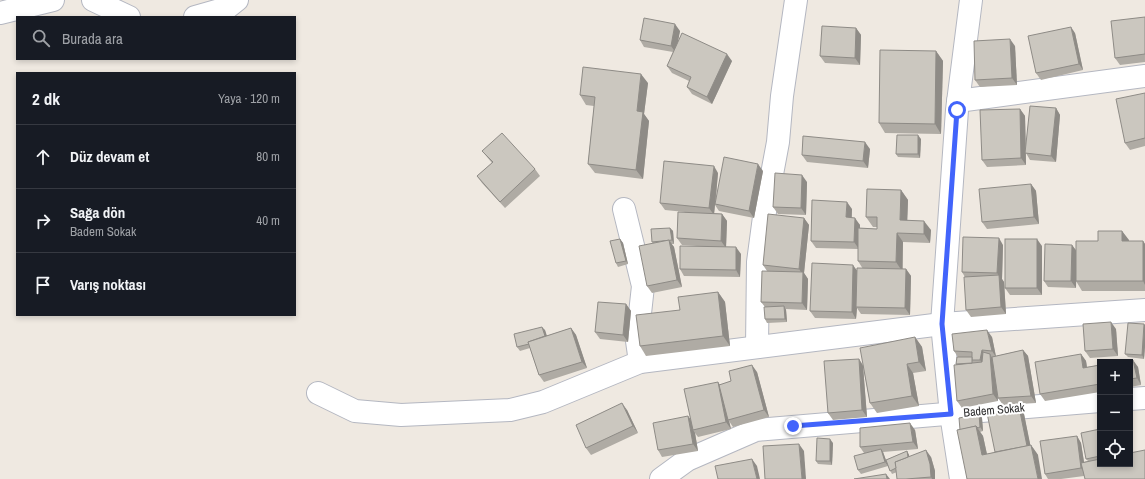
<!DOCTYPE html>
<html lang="tr">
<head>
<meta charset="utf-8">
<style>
  body { margin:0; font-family:"Archivo Narrow",sans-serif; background:#242831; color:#f1f3f6 }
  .controls { position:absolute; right:12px; bottom:12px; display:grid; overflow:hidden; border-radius:0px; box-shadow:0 2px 6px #0003 }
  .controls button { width:36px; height:36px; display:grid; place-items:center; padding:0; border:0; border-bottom:1px solid #363941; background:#171b24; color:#f1f3f6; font:20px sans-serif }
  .stop { position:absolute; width:12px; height:12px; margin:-9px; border:3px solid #4264fb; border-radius:50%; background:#fff }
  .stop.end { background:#4264fb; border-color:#fff; box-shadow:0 1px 4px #0008 }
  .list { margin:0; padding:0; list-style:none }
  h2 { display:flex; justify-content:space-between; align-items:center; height:52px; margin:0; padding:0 16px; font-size:17px }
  h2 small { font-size:13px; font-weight:400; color:#9ea1a6 }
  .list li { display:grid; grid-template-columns:26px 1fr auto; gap:12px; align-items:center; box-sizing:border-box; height:64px; padding:0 16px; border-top:1px solid #363941 }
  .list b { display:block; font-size:15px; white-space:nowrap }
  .list p { margin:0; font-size:13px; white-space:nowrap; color:#9ea1a6 }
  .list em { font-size:13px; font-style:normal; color:#9ea1a6 }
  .icon { flex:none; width:22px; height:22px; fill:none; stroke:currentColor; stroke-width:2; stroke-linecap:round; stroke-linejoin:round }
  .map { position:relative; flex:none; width:1145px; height:479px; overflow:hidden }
  .search { position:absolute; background:#171b24; box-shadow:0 2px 6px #0003; left:16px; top:16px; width:280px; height:44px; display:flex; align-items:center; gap:10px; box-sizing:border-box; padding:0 14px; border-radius:0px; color:#9ea1a6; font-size:15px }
  .panel { position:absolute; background:#171b24; box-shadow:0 2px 6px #0003; left:16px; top:72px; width:280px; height:244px; border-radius:0px }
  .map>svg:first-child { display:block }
</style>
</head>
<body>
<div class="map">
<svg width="1145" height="479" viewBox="0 0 1145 479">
  <rect width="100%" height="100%" fill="#efe9e1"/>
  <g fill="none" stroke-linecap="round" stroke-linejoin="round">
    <g stroke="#b4b7c1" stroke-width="24">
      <g id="minor">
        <path d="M93,0L129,17"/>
        <path d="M0,13L53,0"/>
        <path d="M195,17L227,8L237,0"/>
        <path d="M958,101L1145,76"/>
        <path d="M624,209L643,286L637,341L640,362"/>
        <path d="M757,347L758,262L764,217L778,142L782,96L796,0"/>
        <path d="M318,393L355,411L401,415L510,410L543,402L640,362L942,324L1145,310"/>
        <path d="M1130,399L1145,398"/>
        <path d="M661,479L687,460L756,430L1100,401"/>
        <path d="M961,479L951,414L942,324L957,110L971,0"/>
      </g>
    </g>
    <use href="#minor" stroke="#fff" stroke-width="22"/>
  </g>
  <g fill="#afaba4">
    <path d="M1145,17V62L1120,65L1115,58Z"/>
    <path d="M856,28L861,35L860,65L825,63L820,56Z"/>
    <path d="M680,31L677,43L732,61L712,104L692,94L687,87L689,81L672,73L667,66L673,52L644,47L640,40Z"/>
    <path d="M1075,33L1083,70L1041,80L1036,73Z"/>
    <path d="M1015,46L1017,85L980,87L975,80Z"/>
    <path d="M936,51L943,61L941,134L885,133L879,123Z"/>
    <path d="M648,83L644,114L649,121L643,179L595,173L588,164L594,106L586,105L580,95Z"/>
    <path d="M1145,93V146L1130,150L1125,143Z"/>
    <path d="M1056,108L1060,115L1056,162L1030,160L1026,153V165L987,167L982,160L1020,109L1025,116L1026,149Z"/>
    <path d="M921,139L920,158L898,157L896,154Z"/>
    <path d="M870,149L868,168L807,162L802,155Z"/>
    <path d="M482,151L535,169L540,176L505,208L482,183L477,176L492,163Z"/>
    <path d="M763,171L754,218L719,211L715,205L714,213L722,214L727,221L726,247L741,254L740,277L684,276L680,269L712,247L682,245L677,238L685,212L665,210L660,203L718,173L716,198Z"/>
    <path d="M807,182L806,215L778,214L773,207Z"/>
    <path d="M1031,184L1036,191L1039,224L987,229L982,222Z"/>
    <path d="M901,190L908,200L907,220L931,230L930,243L903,242V269H906L911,276L910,315L861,314L857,308L856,319L815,318L810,311L857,270L863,269L858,261V249L816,248L811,241L852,209V218L860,225V228L877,229V227H873L866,217Z"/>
    <path d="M804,218L809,225L804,273L808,279L807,310L786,309L787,322L767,323L765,319V307L761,302L767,271L763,265Z"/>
    <path d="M670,228L673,231L674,244H671L674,247L682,287L652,293L647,286L653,243L652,242Z"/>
    <path d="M1122,231L1129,241H1143L1145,244V291H1082L1076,281V288L1048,287L1044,281L1072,245L1076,250L1098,241Z"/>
    <path d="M620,239L623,243L628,264L618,267L616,263Z"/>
    <path d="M1003,245L1002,279L1004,282L1006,314L971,317L966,310L965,277L962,272Z"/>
    <path d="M1042,246V295H1010L1005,288Z"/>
    <path d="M718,292L725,302L730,346L646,356L640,346L680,310Z"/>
    <path d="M626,304L631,311L628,342L600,339L595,332Z"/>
    <path d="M1145,325V346L1144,359L1128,357L1125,354Z"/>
    <path d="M571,328L576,335L587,368L544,382L539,375L530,348L520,351L517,347L545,330L546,336Z"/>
    <path d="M1116,329L1118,356L1090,358L1085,351Z"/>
    <path d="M915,337L922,347L926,371L913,373L919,406L877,413L870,403L863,366L867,417L833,420L828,413L859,359L863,365Z"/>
    <path d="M992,337L996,356L1023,350L1028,356L1036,403L1003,405L998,398L997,391L998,401L962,408L957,401L956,364L958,357L954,351Z"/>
    <path d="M1081,354L1086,361L1087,367L1100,365V392L1045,401L1040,394Z"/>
    <path d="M1130,362L1138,367L1141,385L1130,387Z"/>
    <path d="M757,372L769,417L733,427L729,421L731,429L698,437L695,433L698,451L662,457L658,450L688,416L691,420L718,382L720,385L731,381Z"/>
    <path d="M1019,407L1024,414L1030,445H1031L1038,455L967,479L960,430L979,414L982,418L983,431L980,432L983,436L987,454L995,452Z"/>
    <path d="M627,410L638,433L591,455L586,448Z"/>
    <path d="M1100,429V464L1084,476L1061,479H1048L1045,474L1077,436L1081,443L1084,462L1088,461L1086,459Z"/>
    <path d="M915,430L918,449L883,452L886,460L907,451L909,455V457H931L935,471V479H897V472L892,474L888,466L861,474L858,470L864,453L860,447Z"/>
    <path d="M833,443L832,465L818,464L816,461Z"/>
  </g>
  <g fill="#8e8b86">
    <path d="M675,24L680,31L676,53L671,46Z"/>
    <path d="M1071,27L1075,33L1083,70L1079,64Z"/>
    <path d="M856,28L861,35L860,65L855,58Z"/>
    <path d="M1010,39L1015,46L1017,85L1012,78Z"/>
    <path d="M936,51L943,61L941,134L935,124Z"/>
    <path d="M727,54L732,61L712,104L707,97Z"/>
    <path d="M641,74L648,83L644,114L649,121L643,179L636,170L637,111Z"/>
    <path d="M1056,108L1060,115L1056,162L1051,156Z"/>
    <path d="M1020,109L1025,116L1026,165L1021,158Z"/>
    <path d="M918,135L921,139L920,158L918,154Z"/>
    <path d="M865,142L870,149L868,168L863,161Z"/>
    <path d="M758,164L763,171L754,218L749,211Z"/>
    <path d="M714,166L718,173L714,215L709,208Z"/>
    <path d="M802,175L807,182L806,215L801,208Z"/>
    <path d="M1031,184L1036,191L1039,224L1034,217Z"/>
    <path d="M901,190L908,200L907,230L900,220Z"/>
    <path d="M847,202L852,209L851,224L846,217Z"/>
    <path d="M722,214L727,221L726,248L721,241Z"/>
    <path d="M804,218L809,225L804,273L808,279L807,310L802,303L803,275L799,269Z"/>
    <path d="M855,218L860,225L859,249L854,242Z"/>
    <path d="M924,221L931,230L930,243L924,234Z"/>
    <path d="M670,228L673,231L674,244L672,240Z"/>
    <path d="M1122,231L1129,240V250L1122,241Z"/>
    <path d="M897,233L903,242L902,271L896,262Z"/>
    <path d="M999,238L1003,245L1002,279L1004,282L1006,314L1001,307L999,276L997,273Z"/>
    <path d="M620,239L623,243L628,264L626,261Z"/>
    <path d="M1037,239L1042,246V295L1037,288Z"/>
    <path d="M669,240L674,247L682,287L677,280Z"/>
    <path d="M1143,241L1145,244V285L1143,281Z"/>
    <path d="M1072,245L1077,252L1076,288L1071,281Z"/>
    <path d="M736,247L741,254L740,277L736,270Z"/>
    <path d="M853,265L858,272L856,307L857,308L856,319L852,312Z"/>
    <path d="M906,269L911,276L910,315L905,308Z"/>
    <path d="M718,292L725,302L730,346L723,336Z"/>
    <path d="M626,304L631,311L628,342L623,335Z"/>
    <path d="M784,306L786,310L787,322L785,319Z"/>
    <path d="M1111,322L1116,329L1118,356L1113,349Z"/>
    <path d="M1144,324L1145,325V346L1144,359L1142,355Z"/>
    <path d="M542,327L545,330L549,342L546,339Z"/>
    <path d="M571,328L576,335L587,368L582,362Z"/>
    <path d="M987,330L992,337L996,357L992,351Z"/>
    <path d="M915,337L922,347L926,371L919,362Z"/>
    <path d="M982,350L987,357L985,367L980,360Z"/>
    <path d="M1023,350L1028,356L1036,403L1031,396Z"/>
    <path d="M990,354L994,361L998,401L993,394Z"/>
    <path d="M1081,354L1086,361L1088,375L1083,368Z"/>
    <path d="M859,359L863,366L867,417L862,410Z"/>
    <path d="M1133,360L1138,367L1141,385L1137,378Z"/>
    <path d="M907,364L913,373L919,406L912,396Z"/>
    <path d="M752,365L757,372L769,417L764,410Z"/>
    <path d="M718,382L722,389L728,420L729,421L731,429L726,422Z"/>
    <path d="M622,403L627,410L638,433L633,426Z"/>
    <path d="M1019,407L1024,414L1032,453L1027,446Z"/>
    <path d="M979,414L982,418L983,431L980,427Z"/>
    <path d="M688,416L693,423V430L695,433L698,451L693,444Z"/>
    <path d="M910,423L915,430L918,449L913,442Z"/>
    <path d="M976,426L983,436L989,464L982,455Z"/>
    <path d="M1077,436L1081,443L1086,475L1081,468Z"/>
    <path d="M830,439L833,443L832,465L830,461Z"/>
    <path d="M799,444L804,451L806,479H802Z"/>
    <path d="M1031,445L1038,455L1042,479H1038Z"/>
    <path d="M881,449L883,452L888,466L885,462Z"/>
    <path d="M926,450L931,457L935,471V479H932L931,477Z"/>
    <path d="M907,451L909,455L911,465L908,461Z"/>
    <path d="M752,459L757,466L760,479H757Z"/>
    <path d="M886,474L890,479H887Z"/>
  </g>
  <g fill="#cbc7bf" stroke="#8e8b86">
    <path d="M1145,17V54L1115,58L1111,21Z"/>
    <path d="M644,18L675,24L671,46L640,40Z"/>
    <path d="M822,26L856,28L855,58L820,56Z"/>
    <path d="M1071,27L1079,64L1036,73L1028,36Z"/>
    <path d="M682,33L727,54L707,97L687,87L691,77L667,66Z"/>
    <path d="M1010,39L1012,78L975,80L974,41Z"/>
    <path d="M880,50L936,51L935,124L879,123Z"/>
    <path d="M583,67L641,74L637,111L643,112L636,170L588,164L595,97L580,95Z"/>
    <path d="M1145,93V138L1125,143L1116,99Z"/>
    <path d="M1030,106L1056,108L1051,156L1025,153Z"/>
    <path d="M1020,109L1021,158L982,160L980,110Z"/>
    <path d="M502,133L535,169L500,202L477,176L493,162L482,151Z"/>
    <path d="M897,135H918V154H896Z"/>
    <path d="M803,136L865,142L863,161L802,155Z"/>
    <path d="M724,157L758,164L749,211L715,204Z"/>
    <path d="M664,161L714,166L709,208L660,203Z"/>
    <path d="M775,173L802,175L801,208L773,207Z"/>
    <path d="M1031,184L1034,217L982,222L979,189Z"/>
    <path d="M867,189L901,190L900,220L924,221V234L897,233L896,262L858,261V228L877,229V217H866Z"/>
    <path d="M812,200L847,202L846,217L855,218L854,242L811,241Z"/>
    <path d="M678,212L722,214L721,241L677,238Z"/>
    <path d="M768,214L804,218L799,269L763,265Z"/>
    <path d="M670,228L672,240L652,242L651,229Z"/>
    <path d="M1098,231H1122V241H1143V281H1076V241H1098Z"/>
    <path d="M963,237L999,238L997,273L962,272Z"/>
    <path d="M620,239L626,261L616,263L610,241Z"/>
    <rect x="1005" y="239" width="32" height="49"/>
    <path d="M669,240L677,280L647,286L639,246Z"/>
    <path d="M1045,244L1072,245L1071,281H1044Z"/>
    <path d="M680,246L736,247V270L680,269Z"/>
    <path d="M812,263L853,265L852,312L810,311Z"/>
    <path d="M857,268L906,269L905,308L856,307Z"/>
    <path d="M762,271L803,272L802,303L761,302Z"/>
    <path d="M999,275L1001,307L966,310L964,277Z"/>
    <path d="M718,292L723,336L640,346L636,315L680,310L678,297Z"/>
    <path d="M598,302L626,304L623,335L595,332Z"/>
    <path d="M784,306L785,319H765L764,307Z"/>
    <path d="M1111,322L1113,349L1085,351L1083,324Z"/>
    <path d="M1128,323L1144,324L1142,355L1125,354Z"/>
    <path d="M542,327L545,336L528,342L529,344L517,347L514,334Z"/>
    <path d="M571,328L582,362L539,375L528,342Z"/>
    <path d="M987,330L992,351L982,350L980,360H972V352L954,351L952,334Z"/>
    <path d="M915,337L919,362L907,364L912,396L870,403L860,348Z"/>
    <path d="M1023,350L1031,396L998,398L992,357Z"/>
    <path d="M983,352L990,354L993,394L957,401L954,365L982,362Z"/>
    <path d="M1081,354L1083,368L1100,365V384L1040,394L1035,362Z"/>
    <path d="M957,357H972V363L956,364Z"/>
    <path d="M859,359L862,410L828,413L824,361Z"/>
    <path d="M1133,360L1137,378L1130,379V362H1120Z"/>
    <path d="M752,365L764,410L728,420L719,385L731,381L729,371Z"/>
    <path d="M718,382L726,422L693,430L684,389Z"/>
    <path d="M622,403L633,426L586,448L576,425Z"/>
    <path d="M1019,407L1027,446L995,452L987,413Z"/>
    <path d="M979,414L980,427L978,428L976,426L960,430L959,418Z"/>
    <path d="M688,416L693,444L658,450L653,423Z"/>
    <path d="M910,423L913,442L860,447V428Z"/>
    <path d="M976,426L982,455L1031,445L1038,479H967L957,430Z"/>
    <path d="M1100,429V456L1086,459L1081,433Z"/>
    <path d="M1077,436L1081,468L1045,474L1040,441Z"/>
    <path d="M817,438L830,439V461H816Z"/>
    <path d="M799,444L802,479H765L763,446Z"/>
    <path d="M881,449L885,462L858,470L854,456Z"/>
    <path d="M926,450L930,464L931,477L906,479H897L895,462Z"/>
    <path d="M1145,450V479H1085L1081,463L1100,459V464H1130V453Z"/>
    <path d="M907,451L908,457L895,462L896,468L890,471L886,460Z"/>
    <path d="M752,459L757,479H718L715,466Z"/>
    <path d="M886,474L887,479H854Z"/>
  </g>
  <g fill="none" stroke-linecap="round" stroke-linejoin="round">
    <path stroke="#4264fb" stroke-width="5" d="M793,426L951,414L942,324L957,110"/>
  </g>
  <g text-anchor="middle" stroke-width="4" stroke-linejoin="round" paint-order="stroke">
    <g font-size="12" fill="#2e2e2e" stroke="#fff">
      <text transform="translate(994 410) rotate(-5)" y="4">Badem Sokak</text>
    </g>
  </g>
</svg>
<div class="controls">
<button>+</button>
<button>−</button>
<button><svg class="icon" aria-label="locate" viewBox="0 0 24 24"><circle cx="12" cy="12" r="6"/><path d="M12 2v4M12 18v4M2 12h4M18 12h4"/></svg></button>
</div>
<div class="stop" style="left:957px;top:110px"></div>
<div class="stop end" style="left:793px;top:426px"></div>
<div class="search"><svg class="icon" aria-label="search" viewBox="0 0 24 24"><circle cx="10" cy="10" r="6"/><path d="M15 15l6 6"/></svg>Burada ara</div>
<section class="panel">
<h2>2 dk<small>Yaya · 120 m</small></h2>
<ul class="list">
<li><svg class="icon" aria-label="ahead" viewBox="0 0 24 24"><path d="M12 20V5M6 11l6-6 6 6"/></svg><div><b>Düz devam et</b></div><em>80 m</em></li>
<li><svg class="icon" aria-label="right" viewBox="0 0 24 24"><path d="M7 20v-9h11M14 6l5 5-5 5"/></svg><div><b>Sağa dön</b><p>Badem Sokak</p></div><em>40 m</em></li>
<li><svg class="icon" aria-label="arrive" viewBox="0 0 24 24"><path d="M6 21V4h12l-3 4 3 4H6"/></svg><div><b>Varış noktası</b></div></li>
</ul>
</section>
</div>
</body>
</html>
